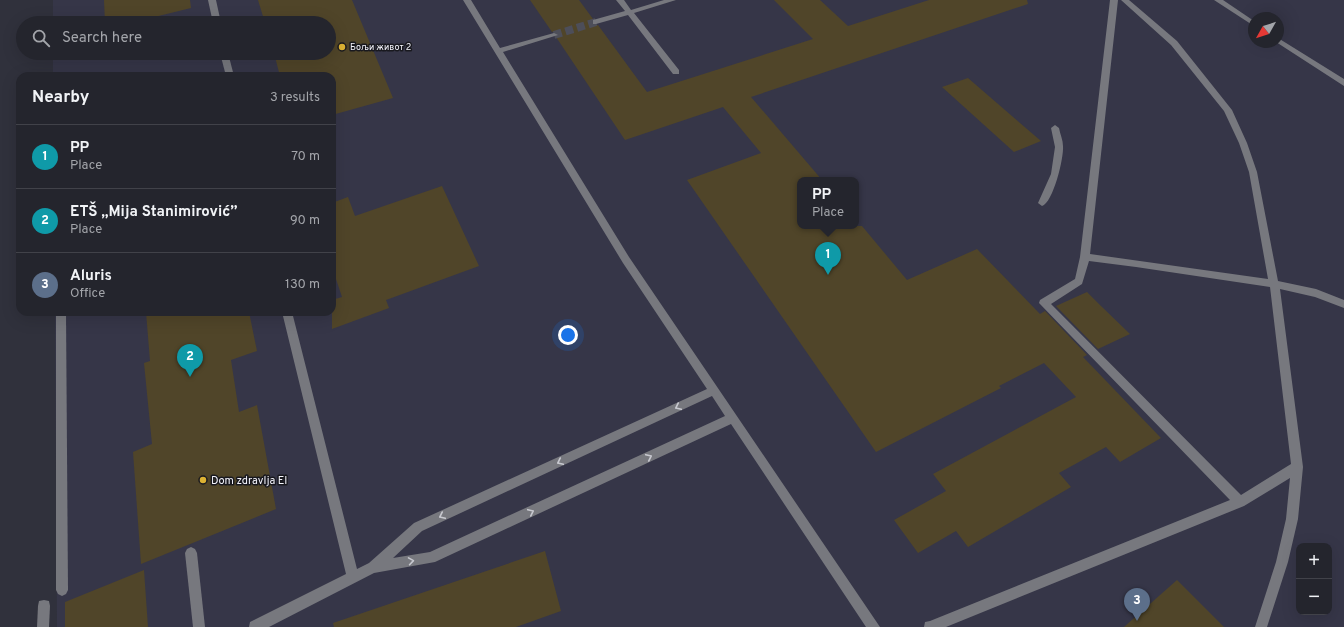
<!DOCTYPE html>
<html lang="en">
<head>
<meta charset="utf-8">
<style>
  body { margin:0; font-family:Overpass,sans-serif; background:#303139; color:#f1f3f6 }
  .controls { position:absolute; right:12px; bottom:12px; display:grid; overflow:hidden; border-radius:8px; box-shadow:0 4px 16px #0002 }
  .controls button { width:36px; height:36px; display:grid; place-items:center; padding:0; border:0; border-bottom:1px solid #414249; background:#24252d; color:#f1f3f6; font:20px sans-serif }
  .compass { position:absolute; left:1248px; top:12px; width:36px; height:36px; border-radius:50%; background:#24252d; box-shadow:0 4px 16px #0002; rotate:231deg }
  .you { position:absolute; left:568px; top:335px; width:14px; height:14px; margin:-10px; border:3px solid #fff; border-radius:50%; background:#1a73e8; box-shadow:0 0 0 6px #1a73e833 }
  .badge { display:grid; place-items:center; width:26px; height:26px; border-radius:50%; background:#0b8043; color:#fff; font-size:13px; font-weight:700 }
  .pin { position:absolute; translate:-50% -33px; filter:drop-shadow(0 1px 2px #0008) }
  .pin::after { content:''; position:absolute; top:21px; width:14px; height:12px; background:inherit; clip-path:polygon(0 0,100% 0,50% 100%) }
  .popup { position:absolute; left:797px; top:177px; width:62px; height:52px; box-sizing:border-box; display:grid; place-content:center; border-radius:8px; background:#24252d; filter:drop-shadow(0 1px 3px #0005); font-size:13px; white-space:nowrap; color:#a3a5aa }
  .popup b { font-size:15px; color:#f1f3f6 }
  .popup::after { content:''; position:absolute; left:50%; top:100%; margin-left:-8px; border:8px solid transparent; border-top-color:#24252d }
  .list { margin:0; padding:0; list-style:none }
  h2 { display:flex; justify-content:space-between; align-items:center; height:52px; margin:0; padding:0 16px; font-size:17px }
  h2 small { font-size:13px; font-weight:400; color:#a3a5aa }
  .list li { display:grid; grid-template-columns:26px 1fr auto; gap:12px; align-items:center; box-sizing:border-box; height:64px; padding:0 16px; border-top:1px solid #414249 }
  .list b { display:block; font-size:15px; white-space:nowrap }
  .list p { margin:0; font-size:13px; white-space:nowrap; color:#a3a5aa }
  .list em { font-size:13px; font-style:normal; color:#a3a5aa }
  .icon { flex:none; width:22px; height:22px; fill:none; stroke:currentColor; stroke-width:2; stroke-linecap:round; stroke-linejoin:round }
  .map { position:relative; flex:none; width:1344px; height:627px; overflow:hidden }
  .search { position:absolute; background:#24252d; box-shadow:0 4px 16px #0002; left:16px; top:16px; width:320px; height:44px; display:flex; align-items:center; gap:10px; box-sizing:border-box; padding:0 14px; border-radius:22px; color:#a3a5aa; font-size:15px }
  .panel { position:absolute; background:#24252d; box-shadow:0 4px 16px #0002; left:16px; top:72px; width:320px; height:244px; border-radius:12px }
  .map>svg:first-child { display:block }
</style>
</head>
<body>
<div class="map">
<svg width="1344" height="627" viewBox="0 0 1344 627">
  <rect width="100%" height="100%" fill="#30313c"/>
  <path fill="#363648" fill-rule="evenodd" d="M53,0H1344V627H57L55,312H332V76H53V53H329V23H53ZM1254,18H1278V42H1254ZM800,180H856V226H800ZM1299,546H1329V612H1299Z"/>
  <g fill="#504529">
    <path d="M104,0H190L191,8L130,23H105Z"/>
    <path d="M258,0H352L393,98L332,115V76H280L274,53H329V23H265Z"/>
    <path d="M530,0H579L593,19L592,25H598L647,92L813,39L774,0H820L848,26L929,0H1027L1028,4L751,97L822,180H800V226H862L907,280L977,249L1040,314L1045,311L1087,355L1083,357L1161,438L1120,462L1106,447L1059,473L1071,487L968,547L956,531L918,553L894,520L946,491L933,474L1076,397L1044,363L999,386L1001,388L876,452L687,180L761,153L723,107L625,140L556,37L559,35L555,32H552Z"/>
    <path d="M968,78L1020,123L1041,141L1014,152L942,87Z"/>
    <path d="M442,186L479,266L386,300L389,308L332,329V300L342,297L332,267V203L348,197L355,216Z"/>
    <path d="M1087,292L1101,306L1130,334L1098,349L1056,306Z"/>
    <path d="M146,312H249L257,351L231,360L239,412L257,405L276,509L141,564L133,452L152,444L144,363L150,361Z"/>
    <path d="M545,551L561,611L516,627H334L333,623Z"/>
    <path d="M144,570L148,627H65V602Z"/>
    <path d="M1177,580L1224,627H1124Z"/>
  </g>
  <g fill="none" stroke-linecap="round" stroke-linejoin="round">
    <path stroke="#4d4e59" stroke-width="8" stroke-dasharray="8 4" stroke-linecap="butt" d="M554,35L596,22"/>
    <g fill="#77787e" fill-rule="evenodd">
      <path d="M208,0H216L221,23H213Z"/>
      <path d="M463,0H471L500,48L554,33L558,35L503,52L629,257L880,627H866L731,424L435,562L374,573L269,627H249L250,622L346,574L282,312H292L357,569L369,563L414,523L707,389L623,263ZM712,396L725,416L430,552L393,558L422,531Z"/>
      <path d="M616,0H624L631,10L664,0H676L634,13L679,70V74H673L628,15L596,24H593V20L625,11Z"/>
      <path d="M1110,0H1118L1090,254L1268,279L1249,172L1239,143L1224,111L1171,45L1121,0H1129L1177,41L1232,110L1247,143L1257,172L1278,281L1316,289L1344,300V308L1315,297L1280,289L1303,467L1298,519L1288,562L1267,627H1255L1276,562L1286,519L1290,478L1244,506L946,627H924L925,622L930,621L1230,500L1039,303L1040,300L1075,279L1080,257ZM1089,261L1136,267L1270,287L1291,464L1241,495L1051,304L1082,284Z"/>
      <path d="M1214,0H1223L1254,21V26Z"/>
      <path d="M1278,38L1344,79V86L1276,42H1278Z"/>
      <path d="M220,53H228L234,76H226Z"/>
      <path d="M1055,125L1059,128C1060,134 1063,140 1063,146C1064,158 1053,203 1042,206L1038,203L1051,174L1055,147L1051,128Z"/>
      <path d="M56,312H66L68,590L66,594L62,596L58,594L56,590Z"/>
      <path d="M191,547L195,549L197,553L205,627H193L185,553L187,549Z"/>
      <path d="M44,600L49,601L50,606L49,627H37L38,606L39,601Z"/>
    </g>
  </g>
  <defs><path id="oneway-chevron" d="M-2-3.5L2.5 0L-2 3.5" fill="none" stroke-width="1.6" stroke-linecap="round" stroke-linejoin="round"/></defs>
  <g stroke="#c8c9d0">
    <use href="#oneway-chevron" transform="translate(678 407) rotate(155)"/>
    <use href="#oneway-chevron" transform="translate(649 457) rotate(-25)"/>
    <use href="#oneway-chevron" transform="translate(560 462) rotate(155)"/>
    <use href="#oneway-chevron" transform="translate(531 512) rotate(-25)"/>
    <use href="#oneway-chevron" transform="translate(442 516) rotate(155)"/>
    <use href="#oneway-chevron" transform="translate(411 561) rotate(-9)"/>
  </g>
  <g fill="#dcb233" stroke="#19191f" stroke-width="1.5">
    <circle cx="342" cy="47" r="4"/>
    <circle cx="203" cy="480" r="4"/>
  </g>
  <g text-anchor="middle" stroke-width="3" stroke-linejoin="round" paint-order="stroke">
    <g font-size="9" fill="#f4f4fc" stroke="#19191f" text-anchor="start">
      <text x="350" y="50">Бољи живот 2</text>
    </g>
    <g font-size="11" fill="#f4f4fc" stroke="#19191f" text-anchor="start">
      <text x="211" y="484">Dom zdravlja EI</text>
    </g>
  </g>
</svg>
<div class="controls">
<button>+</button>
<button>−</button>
</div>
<svg class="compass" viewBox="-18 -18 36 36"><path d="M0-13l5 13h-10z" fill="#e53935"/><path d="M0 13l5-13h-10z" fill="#a3a5aa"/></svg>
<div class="you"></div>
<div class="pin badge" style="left:828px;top:275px;background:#0f9aa8">1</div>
<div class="popup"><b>PP</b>Place</div>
<div class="pin badge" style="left:190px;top:377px;background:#0f9aa8">2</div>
<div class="pin badge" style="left:1137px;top:621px;background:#5c6f8a">3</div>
<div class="search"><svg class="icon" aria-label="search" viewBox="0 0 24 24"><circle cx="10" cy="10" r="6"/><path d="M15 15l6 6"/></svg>Search here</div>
<section class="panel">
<h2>Nearby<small>3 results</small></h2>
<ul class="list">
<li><span class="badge" style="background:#0f9aa8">1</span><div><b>PP</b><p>Place</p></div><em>70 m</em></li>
<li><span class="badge" style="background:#0f9aa8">2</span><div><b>ETŠ „Mija Stanimirović”</b><p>Place</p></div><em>90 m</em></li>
<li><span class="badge" style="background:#5c6f8a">3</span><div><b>Aluris</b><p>Office</p></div><em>130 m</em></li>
</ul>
</section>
</div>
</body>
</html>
